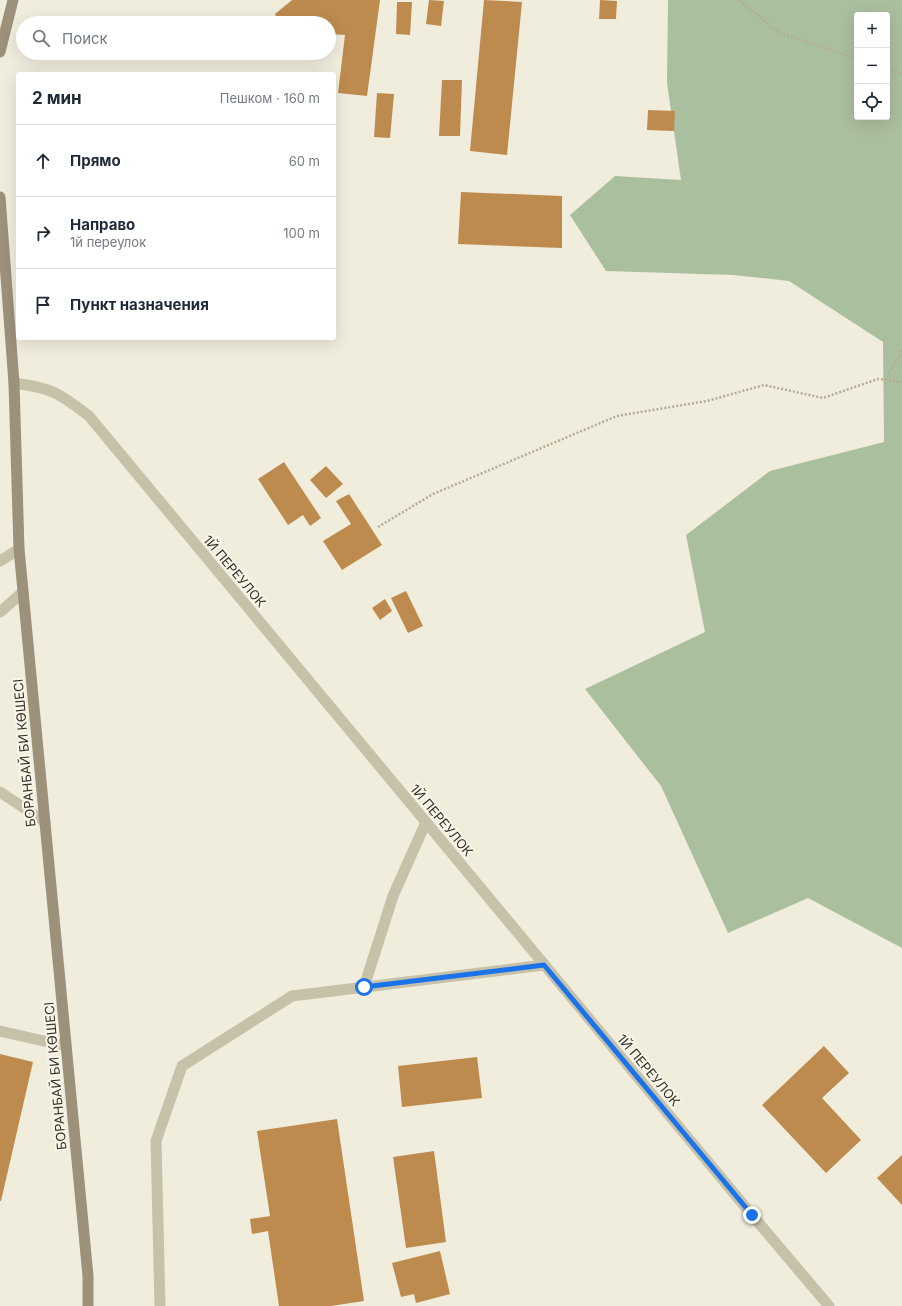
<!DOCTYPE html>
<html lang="ru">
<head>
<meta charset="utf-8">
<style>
  body { margin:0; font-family:Inter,sans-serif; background:#f6f6f7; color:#1f2937 }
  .controls { position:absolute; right:12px; top:12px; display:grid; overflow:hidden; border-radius:4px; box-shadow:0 4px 16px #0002 }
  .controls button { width:36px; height:36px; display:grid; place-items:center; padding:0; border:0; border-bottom:1px solid #e0e1e3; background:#fff; color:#1f2937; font:20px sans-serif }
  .stop { position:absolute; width:12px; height:12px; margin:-9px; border:3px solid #1a73e8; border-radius:50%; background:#fff }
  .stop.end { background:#1a73e8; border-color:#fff; box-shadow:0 1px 4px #0008 }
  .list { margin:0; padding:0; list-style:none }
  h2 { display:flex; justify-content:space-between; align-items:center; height:52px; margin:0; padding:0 16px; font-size:17px }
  h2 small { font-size:13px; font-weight:400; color:#747a83 }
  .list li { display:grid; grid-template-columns:26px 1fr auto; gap:12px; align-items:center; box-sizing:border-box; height:72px; padding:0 16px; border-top:1px solid #e0e1e3 }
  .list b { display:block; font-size:15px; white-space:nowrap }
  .list p { margin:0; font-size:13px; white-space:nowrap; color:#747a83 }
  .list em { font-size:13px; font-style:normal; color:#747a83 }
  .icon { flex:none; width:22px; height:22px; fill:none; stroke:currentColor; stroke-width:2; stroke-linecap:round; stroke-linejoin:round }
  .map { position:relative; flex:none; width:902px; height:1306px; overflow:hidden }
  .search { position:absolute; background:#fff; box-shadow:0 4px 16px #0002; left:16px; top:16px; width:320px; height:44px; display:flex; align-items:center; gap:10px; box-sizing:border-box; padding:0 14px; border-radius:22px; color:#747a83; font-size:15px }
  .panel { position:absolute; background:#fff; box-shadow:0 4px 16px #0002; left:16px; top:72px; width:320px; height:268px; border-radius:4px }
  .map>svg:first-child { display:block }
</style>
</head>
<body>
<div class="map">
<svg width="902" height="1306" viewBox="0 0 902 1306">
  <rect width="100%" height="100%" fill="#f1eddd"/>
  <path fill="#aabf9e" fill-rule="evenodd" d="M668,0H902V948L808,898L728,933L661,786L585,689L705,632L686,535L770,471L884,442L883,342L789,281L733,275L606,271L570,215L615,176L681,180L667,83ZM857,15H887V117H857Z"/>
  <g fill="#be8b4e">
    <path d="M292,0H380L367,96L338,93L345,35L329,34V23H309L304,18L298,23H279L275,14Z"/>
    <path d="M429,0L444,1L441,26L426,24Z"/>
    <path d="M484,0L522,2L507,155L470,151Z"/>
    <path d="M600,0L617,1L616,19H599Z"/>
    <path d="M397,2H412L410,35L396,34Z"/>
    <path d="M442,80H462L460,136H439Z"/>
    <path d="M377,93L394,94L390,138L374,137Z"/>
    <path d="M648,110L675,111L674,131L647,130Z"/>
    <path d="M461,192L562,196V248L458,244Z"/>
    <path d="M284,462L321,518L310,526L303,515L288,525L258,479Z"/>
    <path d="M326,466L343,484L326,498L310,480Z"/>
    <path d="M349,494L382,545L342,570L323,541L351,524L336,501Z"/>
    <path d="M406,591L423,626L408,633L391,598Z"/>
    <path d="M385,599L392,611L380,620L372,608Z"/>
    <path d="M824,1046L849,1073L822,1098L861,1140L826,1173L762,1105Z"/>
    <path d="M0,1054L33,1062L1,1201H0Z"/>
    <path d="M477,1057L482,1098L402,1107L398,1066Z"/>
    <path d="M337,1119L364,1301L331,1306H279L268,1231L252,1234L250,1219L270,1216L257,1131Z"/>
    <path d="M434,1151L446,1242L406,1248L393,1157Z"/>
    <path d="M902,1155V1205L877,1178Z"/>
    <path d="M440,1251L450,1294L416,1303L414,1294L401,1297L392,1263Z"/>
  </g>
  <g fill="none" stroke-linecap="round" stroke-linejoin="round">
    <g stroke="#b4ab94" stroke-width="2.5" stroke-dasharray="2 2" stroke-linecap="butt">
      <path d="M739,0L778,32L857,59"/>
      <path d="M887,69L902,74"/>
      <path d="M885,380L902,351"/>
      <path d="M378,527L433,494L617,416L707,401L764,385L823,398L878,379L902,382"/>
    </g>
    <g stroke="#c8c1aa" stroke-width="11">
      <path d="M0,561L19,549"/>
      <path d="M0,612L23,592"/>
      <path d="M0,792L45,822"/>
      <path d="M364,987L393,896L426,822"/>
      <path d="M0,1031L66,1046"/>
      <path d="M160,1306L156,1141L182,1066L292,996L544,965"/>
    </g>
    <path stroke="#c8c1aa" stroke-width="11" d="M14,383C52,388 59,393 89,416L752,1215L829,1306"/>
    <g stroke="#9c917b" stroke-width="11">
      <path d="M0,52L13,0"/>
      <path d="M0,197L14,383L19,549L88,1276V1306"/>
    </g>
  </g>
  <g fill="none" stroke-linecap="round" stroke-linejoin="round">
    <path stroke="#1a73e8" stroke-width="5" d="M364,987L544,965L752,1215"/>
  </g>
  <g text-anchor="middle" stroke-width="4" stroke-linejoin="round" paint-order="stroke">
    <g font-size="13" fill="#363129" stroke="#f9f6e9">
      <text transform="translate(235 571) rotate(50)" y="5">1Й ПЕРЕУЛОК</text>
      <text transform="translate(24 753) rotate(-95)" y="5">БОРАНБАЙ БИ КӨШЕСІ</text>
      <text transform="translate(442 820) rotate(50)" y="5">1Й ПЕРЕУЛОК</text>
      <text transform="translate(649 1070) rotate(50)" y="5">1Й ПЕРЕУЛОК</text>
      <text transform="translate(55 1076) rotate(-95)" y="5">БОРАНБАЙ БИ КӨШЕСІ</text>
    </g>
  </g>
</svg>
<div class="controls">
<button>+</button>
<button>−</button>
<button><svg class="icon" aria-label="locate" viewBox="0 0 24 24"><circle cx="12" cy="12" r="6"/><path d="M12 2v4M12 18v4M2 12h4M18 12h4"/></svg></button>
</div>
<div class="stop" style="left:364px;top:987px"></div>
<div class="stop end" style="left:752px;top:1215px"></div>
<div class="search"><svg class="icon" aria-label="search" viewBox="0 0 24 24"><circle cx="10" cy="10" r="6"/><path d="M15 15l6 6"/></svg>Поиск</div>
<section class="panel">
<h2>2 мин<small>Пешком · 160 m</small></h2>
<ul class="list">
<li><svg class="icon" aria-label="ahead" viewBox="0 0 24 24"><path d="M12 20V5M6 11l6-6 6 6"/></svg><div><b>Прямо</b></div><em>60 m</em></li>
<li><svg class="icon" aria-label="right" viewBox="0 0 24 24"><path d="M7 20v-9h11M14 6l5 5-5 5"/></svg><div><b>Направо</b><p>1й переулок</p></div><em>100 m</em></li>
<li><svg class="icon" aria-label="arrive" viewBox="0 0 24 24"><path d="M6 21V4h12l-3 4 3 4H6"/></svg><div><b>Пункт назначения</b></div></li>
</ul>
</section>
</div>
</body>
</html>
